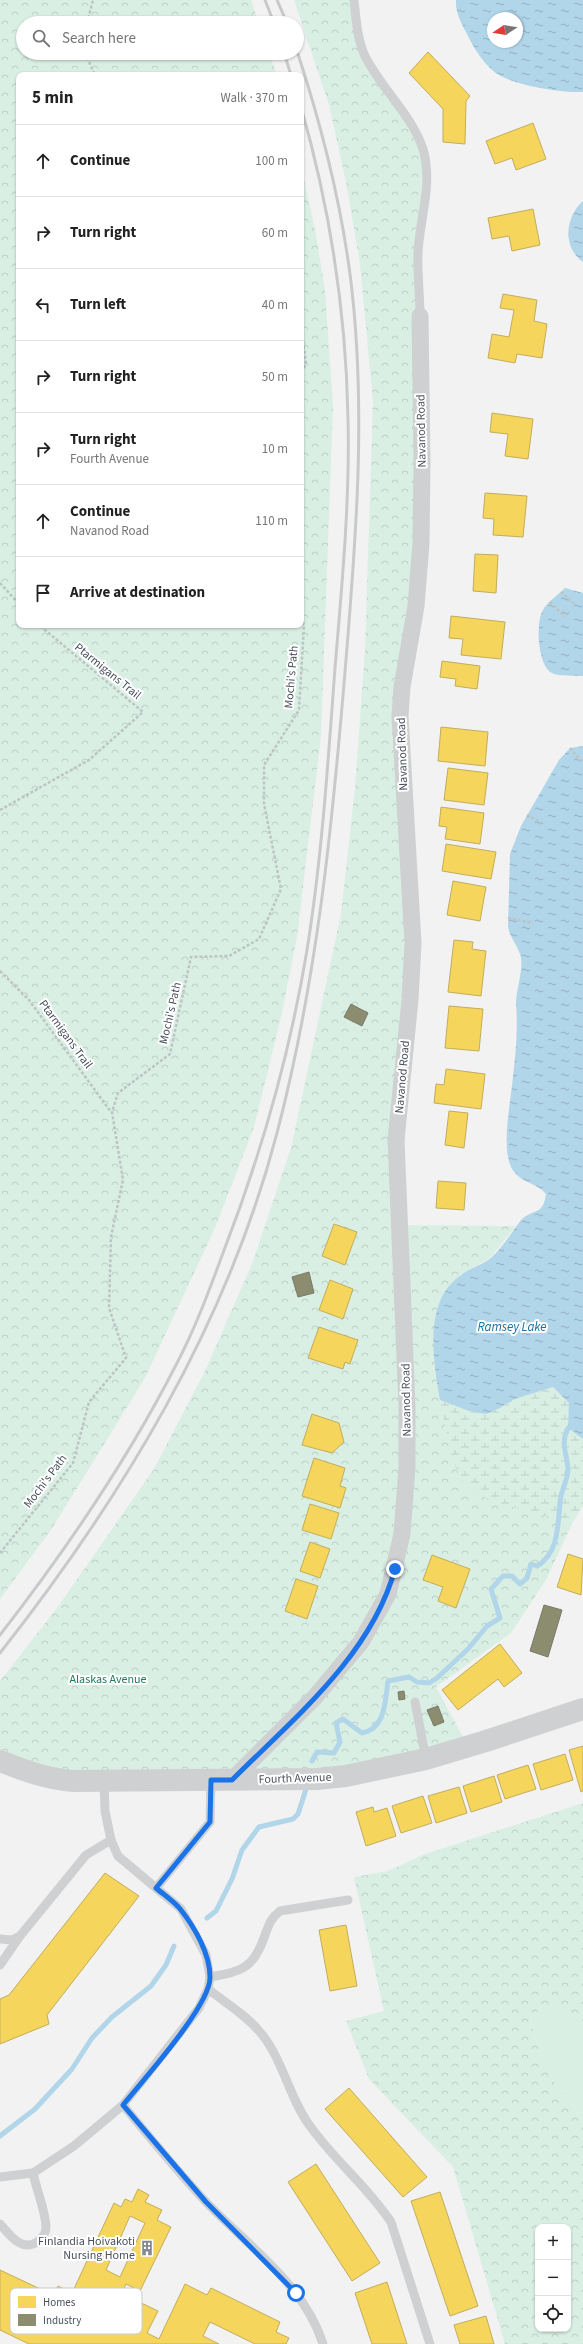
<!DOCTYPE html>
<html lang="en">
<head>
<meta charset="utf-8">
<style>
  body { margin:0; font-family:"Source Sans 3",sans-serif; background:#f6f6f6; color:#222 }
  .controls { position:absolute; right:12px; bottom:12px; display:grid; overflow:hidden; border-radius:8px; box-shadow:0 1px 3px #0004 }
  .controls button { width:36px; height:36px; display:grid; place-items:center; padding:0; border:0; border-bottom:1px solid #e0e0e0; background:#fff; color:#222; font:20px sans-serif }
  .compass { position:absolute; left:487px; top:12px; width:36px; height:36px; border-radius:50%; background:#fff; box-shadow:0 1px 3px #0004; rotate:258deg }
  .stop { position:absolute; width:12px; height:12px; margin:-9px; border:3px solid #1a73e8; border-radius:50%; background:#fff }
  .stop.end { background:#1a73e8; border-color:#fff; box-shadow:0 1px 4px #0008 }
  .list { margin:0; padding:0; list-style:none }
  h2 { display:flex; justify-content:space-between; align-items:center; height:52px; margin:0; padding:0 16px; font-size:17px }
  h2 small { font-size:13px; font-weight:400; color:#767676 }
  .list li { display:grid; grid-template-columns:26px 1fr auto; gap:12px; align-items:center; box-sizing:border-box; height:72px; padding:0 16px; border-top:1px solid #e0e0e0 }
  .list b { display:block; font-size:15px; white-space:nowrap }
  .list p { margin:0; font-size:13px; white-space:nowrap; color:#767676 }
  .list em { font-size:13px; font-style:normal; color:#767676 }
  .icon { flex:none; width:22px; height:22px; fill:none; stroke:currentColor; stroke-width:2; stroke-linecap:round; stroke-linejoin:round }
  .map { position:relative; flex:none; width:583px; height:2344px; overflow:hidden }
  .search { position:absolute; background:#fff; box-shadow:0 1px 3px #0004; left:16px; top:16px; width:288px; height:44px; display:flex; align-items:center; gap:10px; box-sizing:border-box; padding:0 14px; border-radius:22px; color:#767676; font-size:15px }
  .panel { position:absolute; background:#fff; box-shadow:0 1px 3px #0004; left:16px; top:72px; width:288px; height:556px; border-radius:8px }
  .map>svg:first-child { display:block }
</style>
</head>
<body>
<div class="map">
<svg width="583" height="2344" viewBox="0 0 583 2344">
  <defs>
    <pattern id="forest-crowns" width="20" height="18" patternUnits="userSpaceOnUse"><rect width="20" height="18" fill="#d9efe4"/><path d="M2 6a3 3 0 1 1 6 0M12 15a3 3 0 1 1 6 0" fill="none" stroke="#bccfc6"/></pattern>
    <pattern id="wetland-marsh" width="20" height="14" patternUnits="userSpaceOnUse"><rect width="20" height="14" fill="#d9efe4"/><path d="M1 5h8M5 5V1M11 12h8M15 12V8" fill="none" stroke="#bccfc6"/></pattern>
    <pattern id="water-ripples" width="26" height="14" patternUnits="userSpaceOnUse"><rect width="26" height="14" fill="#b1d5e9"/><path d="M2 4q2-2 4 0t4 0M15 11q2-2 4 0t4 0" fill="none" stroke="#92afc0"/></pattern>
  </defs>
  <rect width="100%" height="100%" fill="#f2f2f2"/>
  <path fill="#d9efe4" d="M559,2008L583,2021V2113C575,2110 572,2105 567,2099C544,2072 537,2046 529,2012Z"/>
  <g fill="url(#forest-crowns)" fill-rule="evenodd">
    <path d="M0,0H251L259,23H23V53H269L277,75H19V625H301V167L315,229L325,290L333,406L321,736L297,937L281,1017L254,1127L215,1228L145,1378L51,1530L0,1599Z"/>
    <path d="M294,0H355L365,52L423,149L419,254L424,462L403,687L411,1000L401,1225L516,1226L490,1258L460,1275L440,1400L453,1458L495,1502L573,1522L546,1580L511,1633L436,1687L469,1748L370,1773L104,1783L0,1762V1681L57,1608L154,1469L205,1371L252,1264L291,1148L341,914L355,787L365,650L373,401L360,264L346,182L329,105Z"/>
    <path d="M583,1803V2021L559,2008L529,2013C537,2046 544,2072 567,2099C572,2105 575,2110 583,2113V2344H505L453,2167L369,2079L346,2021L384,2011L354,1877L388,1871L422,1855ZM538,2227H568V2329H538Z"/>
  </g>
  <path fill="url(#wetland-marsh)" d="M553,1387L569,1403V1428L583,1439V1506L573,1522C545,1515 482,1504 465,1484C452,1470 444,1420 440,1400L469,1411L500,1408L515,1399Z"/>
  <g fill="url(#water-ripples)" fill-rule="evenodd">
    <path d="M456,0H583V92C561,93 508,85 492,70C481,60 472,45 466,32C461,23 455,11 456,0ZM493,18H517V42H493Z"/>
    <path d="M583,201V262C562,247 565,217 583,201Z"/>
    <path d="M565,588L583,593V676C574,675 560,677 552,673C538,667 535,622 543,610C547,602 558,595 565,588Z"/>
    <path d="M583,746V1439L568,1428L569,1403L553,1387L515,1399L500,1408L486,1414L469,1411L440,1400C433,1360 423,1301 461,1275C470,1268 482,1265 491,1258C502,1248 512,1232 521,1220C534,1208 543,1216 546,1194C535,1181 520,1184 511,1167C501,1145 511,1101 513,1076C516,1052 518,1028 516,1004C516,989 523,972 521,958C519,947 510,938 508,927L510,854L521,826L559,760L570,748Z"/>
  </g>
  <g fill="#f6d55c" stroke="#c2ad5c" fill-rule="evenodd">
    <path d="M428,52L470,96L466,101L465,144L443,142V109L409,73Z"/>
    <path d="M533,123L546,159L516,170L512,158L495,164L486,141Z"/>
    <path d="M533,209L540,245L512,251L509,236L492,239L488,218Z"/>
    <path d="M503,294L537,300L534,321L547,324L542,358L517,354L515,363L488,358L492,334L509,337L514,310L500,308Z"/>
    <path d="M492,413L533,419L528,459L505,456L508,434L490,432Z"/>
    <path d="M485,493L527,496L523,537L493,535L494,519L483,518Z"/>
    <path d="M475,554L498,555L496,593L473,591Z"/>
    <path d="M451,616L505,622L501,659L461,655L463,639L449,638Z"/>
    <path d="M442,661L480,666L477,689L455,686L456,679L440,677Z"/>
    <path d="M441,727L488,732L485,766L438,761Z"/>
    <path d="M448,768L488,773L484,805L444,800Z"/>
    <path d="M441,807L484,813L480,844L445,839L447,827L439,826Z"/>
    <path d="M446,844L496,852L491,879L442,871Z"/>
    <path d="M453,881L486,887L480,921L447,915Z"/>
    <path d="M454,940L473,942L472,949L486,951L481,996L448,992Z"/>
    <path d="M449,1006L483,1009L479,1051L445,1048Z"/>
    <path d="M446,1069L485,1074L481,1109L434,1103L436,1084L444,1085Z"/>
    <path d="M449,1111L468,1113L464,1148L445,1145Z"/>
    <path d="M438,1181L466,1183L464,1210L436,1208Z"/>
    <path d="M334,1224L357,1232L345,1265L322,1256Z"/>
    <path d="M330,1280L353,1289L343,1319L319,1310Z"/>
    <path d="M319,1327L358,1340L350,1364L345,1362L343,1369L308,1358Z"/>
    <path d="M312,1414L339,1423L344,1442L332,1453L302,1445Z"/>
    <path d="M314,1458L345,1468L340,1486L346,1488L340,1508L302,1496Z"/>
    <path d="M310,1504L339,1513L331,1539L302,1530Z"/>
    <path d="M310,1542L330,1549L320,1578L300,1571Z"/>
    <path d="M568,1554L583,1559L581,1595L557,1587Z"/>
    <path d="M432,1555L470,1569L456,1608L438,1601L443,1587L423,1580Z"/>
    <path d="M296,1579L318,1586L307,1619L285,1611Z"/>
    <path d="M500,1644L522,1673L504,1687L498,1679L458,1710L442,1690Z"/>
    <path d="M583,1746V1791L581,1792L569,1750Z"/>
    <path d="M565,1754L573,1780L541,1790L533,1764Z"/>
    <path d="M528,1765L536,1789L505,1799L497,1775Z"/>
    <path d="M494,1776L502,1802L471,1812L463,1786Z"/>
    <path d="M459,1787L467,1813L436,1823L428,1796Z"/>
    <path d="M423,1796L432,1823L401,1833L392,1806Z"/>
    <path d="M373,1807L374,1812L387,1808L396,1836L366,1846L356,1812Z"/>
    <path d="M105,1873L139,1896L47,2015L49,2024L0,2044V1999L9,1995Z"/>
    <path d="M346,1925L357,1986L330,1991L319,1930Z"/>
    <path d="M349,2088L427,2177L403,2197L325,2109Z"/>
    <path d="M316,2164L380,2263L352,2281L288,2182Z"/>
    <path d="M138,2189L149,2195L145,2202L162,2210L157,2220L171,2227L140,2291L126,2284L110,2319L121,2324L133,2299L158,2311L147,2333L159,2339L185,2284L207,2295L211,2288L280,2322L276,2332L289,2338L286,2344H255L210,2322L203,2336L219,2344H29L0,2330V2270L53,2295L58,2286L72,2293L114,2203L121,2207L125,2199L132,2202ZM130,2216L145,2223L120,2277L106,2270Z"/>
    <path d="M440,2192L478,2306L450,2316L411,2201Z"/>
    <path d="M387,2282L407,2344H372L355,2293Z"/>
    <path d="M486,2316L494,2344H460L454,2325Z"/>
  </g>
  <g fill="#8c8c6e" stroke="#787a69">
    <path d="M351,1004L368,1013L362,1026L344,1017Z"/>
    <path d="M309,1272L314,1293L298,1297L292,1277Z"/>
    <path d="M544,1605L562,1610L548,1657L530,1651Z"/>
    <path d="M404,1691L405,1699L399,1700L398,1692Z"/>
    <path d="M438,1706L444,1722L434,1726L427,1710Z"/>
  </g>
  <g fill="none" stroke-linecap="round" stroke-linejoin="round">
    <g stroke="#b1d5e9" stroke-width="5">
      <path d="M312,1761L317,1752L334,1753L340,1742L336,1723L343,1719L362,1733C386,1728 385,1701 388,1681L409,1677L417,1682L429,1683L437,1678L468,1649L487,1626L500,1618L491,1589L503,1576H512L520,1584L527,1578L531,1564L537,1566C561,1552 557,1520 561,1496C563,1487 568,1478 568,1469C567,1453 560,1444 568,1428"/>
      <path d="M207,1918L216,1911L232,1879L242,1850L259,1827L293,1819L298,1814L307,1786"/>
      <path d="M0,2136L35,2109L72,2069L92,2038L112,2017L151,1986L166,1965L174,1946"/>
    </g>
    <g stroke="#bcc5c4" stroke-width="2.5" stroke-dasharray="3 2" stroke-linecap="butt">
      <path d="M87,23L93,0"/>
      <path d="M85,53L95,75"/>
      <path d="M301,326L306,364L301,373"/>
      <path d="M0,583L19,604"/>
      <path d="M561,592L574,604"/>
      <path d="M550,602L565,617"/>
      <path d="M570,748L583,763"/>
      <path d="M0,810L89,760L143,712L39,625"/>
      <path d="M527,815L542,823"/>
      <path d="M508,918L533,923"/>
      <path d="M0,971L29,1000L111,1112"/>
      <path d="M0,1553L73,1463L89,1402L126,1358L109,1308L111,1237L123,1180L112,1112L118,1093L170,1054L191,957L229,956L259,939L281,889L264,804V765L299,710L304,625L301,617"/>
    </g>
    <g stroke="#ced0d2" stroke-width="9">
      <path d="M354,0C356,18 357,37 364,54C380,88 411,113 423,149C433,183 420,218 418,252C417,273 420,295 420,316"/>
      <path d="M415,1702L426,1759"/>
      <path d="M156,1888L210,1822L211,1780"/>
      <path d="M0,1939L12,1940L20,1936"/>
      <path d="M0,1965L20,1936L86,1855L111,1840"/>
      <path d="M210,1977C243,1971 254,1968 265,1935C269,1924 271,1918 280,1911L348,1900"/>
      <path d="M208,1989C226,2003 246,2015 260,2032C283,2059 289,2098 310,2126C334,2160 368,2187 391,2222L430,2344"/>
      <path d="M123,2105C150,2138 177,2171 206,2202C247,2245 305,2285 323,2344"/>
      <path d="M0,2177L33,2173L74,2146L123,2105L199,2008L208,1989L210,1977L206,1955L181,1909L118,1856L111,1840L105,1811L104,1782"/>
      <path d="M0,2224C10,2235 21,2252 37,2242C43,2238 46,2234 46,2227C46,2213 36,2188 33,2173"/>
    </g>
    <path stroke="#ced0d2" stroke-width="17" d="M232,1780L315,1697L361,1642L388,1594L402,1534L407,1467V1406L396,1140L410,1000L413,943L400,716L402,687L416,606L421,543L422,462L420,316"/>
    <path stroke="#ced0d2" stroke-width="22" d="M0,1761C25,1771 47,1779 74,1781L317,1779L346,1776L426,1759L486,1741L583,1709"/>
    <g stroke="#c8c9cb" stroke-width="3">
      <path d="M265,0L274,23"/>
      <path d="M277,0L287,23"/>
      <path d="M284,53L291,75"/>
      <path d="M0,1635C66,1550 127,1461 176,1365C195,1329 209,1291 223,1253C261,1155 290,1053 307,950C322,857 328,762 335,668C342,585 350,501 348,418C346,312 330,208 301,107"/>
      <path d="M0,1653C122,1498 227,1325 277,1133C317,980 332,828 345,672C356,540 367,406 350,274C340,198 321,124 297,51"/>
    </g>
  </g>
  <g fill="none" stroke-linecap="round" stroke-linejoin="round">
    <path stroke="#1a73e8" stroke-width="5" d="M296,2293L206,2202L123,2105C143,2080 211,2005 210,1977C210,1954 195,1928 181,1910C175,1902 164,1895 156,1888L210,1822L211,1780H232C294,1718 371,1656 395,1569"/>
  </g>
  <defs>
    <g id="building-bare" transform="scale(1.2)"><path d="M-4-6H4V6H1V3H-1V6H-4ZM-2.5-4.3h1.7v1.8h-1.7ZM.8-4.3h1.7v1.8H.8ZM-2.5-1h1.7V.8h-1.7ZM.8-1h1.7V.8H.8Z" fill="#858991" stroke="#fff" stroke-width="2.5" paint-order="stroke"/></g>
  </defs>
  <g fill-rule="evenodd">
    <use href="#building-bare" x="147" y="2248"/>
  </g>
  <g text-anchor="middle" stroke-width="4" stroke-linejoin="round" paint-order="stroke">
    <g font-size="12" fill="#4a515d" stroke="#fff">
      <text transform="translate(421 431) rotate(-91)" y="4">Navanod Road</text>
      <text transform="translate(108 671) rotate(39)" y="4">Ptarmigans Trail</text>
      <text transform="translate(291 677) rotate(-85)" y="4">Mochi's Path</text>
      <text transform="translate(402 754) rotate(-92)" y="4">Navanod Road</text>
      <text transform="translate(170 1013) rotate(-77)" y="4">Mochi's Path</text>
      <text transform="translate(66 1034) rotate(54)" y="4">Ptarmigans Trail</text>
      <text transform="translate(402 1077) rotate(-85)" y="4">Navanod Road</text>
      <text transform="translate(406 1400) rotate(-91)" y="4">Navanod Road</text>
      <text transform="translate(45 1481) rotate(-53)" y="4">Mochi's Path</text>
      <text transform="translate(295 1778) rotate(-2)" y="4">Fourth Avenue</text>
    </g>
    <g font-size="12" fill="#207959" stroke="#fff">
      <text x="108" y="1683">Alaskas Avenue</text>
    </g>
    <g font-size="12" fill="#4a515d" stroke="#fff" text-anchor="end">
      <text x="135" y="2245">Finlandia Hoivakoti<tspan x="135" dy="14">Nursing Home</tspan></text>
    </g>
    <g font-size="13" font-style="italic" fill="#1971a1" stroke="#fff">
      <text x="512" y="1331">Ramsey Lake</text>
    </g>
  </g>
  <rect x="10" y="2288" width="132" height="46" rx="6" fill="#fff" stroke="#c9cbce" stroke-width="1"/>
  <rect x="18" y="2296" width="18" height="12" fill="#f6d55c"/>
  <rect x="18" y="2314" width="18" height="12" fill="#8c8c6e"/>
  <g font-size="11" fill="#4a515d">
    <text x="43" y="2306">Homes</text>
    <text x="43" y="2324">Industry</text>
  </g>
</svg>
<div class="controls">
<button>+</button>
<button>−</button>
<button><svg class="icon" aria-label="locate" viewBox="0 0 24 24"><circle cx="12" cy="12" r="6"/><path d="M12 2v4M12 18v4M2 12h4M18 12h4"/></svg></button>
</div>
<svg class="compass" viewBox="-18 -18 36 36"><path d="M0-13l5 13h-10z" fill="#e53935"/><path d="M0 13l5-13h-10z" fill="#767676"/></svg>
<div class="stop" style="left:296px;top:2293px"></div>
<div class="stop end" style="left:395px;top:1569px"></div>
<div class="search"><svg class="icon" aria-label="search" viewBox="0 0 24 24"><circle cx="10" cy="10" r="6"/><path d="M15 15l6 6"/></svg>Search here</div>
<section class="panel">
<h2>5 min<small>Walk · 370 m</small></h2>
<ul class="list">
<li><svg class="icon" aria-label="ahead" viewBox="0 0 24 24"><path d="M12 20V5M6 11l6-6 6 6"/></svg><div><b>Continue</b></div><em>100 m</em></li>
<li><svg class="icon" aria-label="right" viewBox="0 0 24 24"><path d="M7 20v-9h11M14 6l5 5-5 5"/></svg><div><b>Turn right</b></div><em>60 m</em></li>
<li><svg class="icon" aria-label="left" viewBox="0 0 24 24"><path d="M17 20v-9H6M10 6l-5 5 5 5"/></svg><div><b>Turn left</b></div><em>40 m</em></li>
<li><svg class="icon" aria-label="right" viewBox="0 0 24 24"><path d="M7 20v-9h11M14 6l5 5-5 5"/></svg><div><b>Turn right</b></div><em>50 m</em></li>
<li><svg class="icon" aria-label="right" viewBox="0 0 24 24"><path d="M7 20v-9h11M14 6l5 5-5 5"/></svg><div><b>Turn right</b><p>Fourth Avenue</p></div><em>10 m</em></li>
<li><svg class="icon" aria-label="ahead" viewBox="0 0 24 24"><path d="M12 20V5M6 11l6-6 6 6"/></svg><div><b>Continue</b><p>Navanod Road</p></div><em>110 m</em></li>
<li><svg class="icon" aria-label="arrive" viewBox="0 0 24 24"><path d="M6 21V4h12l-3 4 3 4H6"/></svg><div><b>Arrive at destination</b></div></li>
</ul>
</section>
</div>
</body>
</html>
